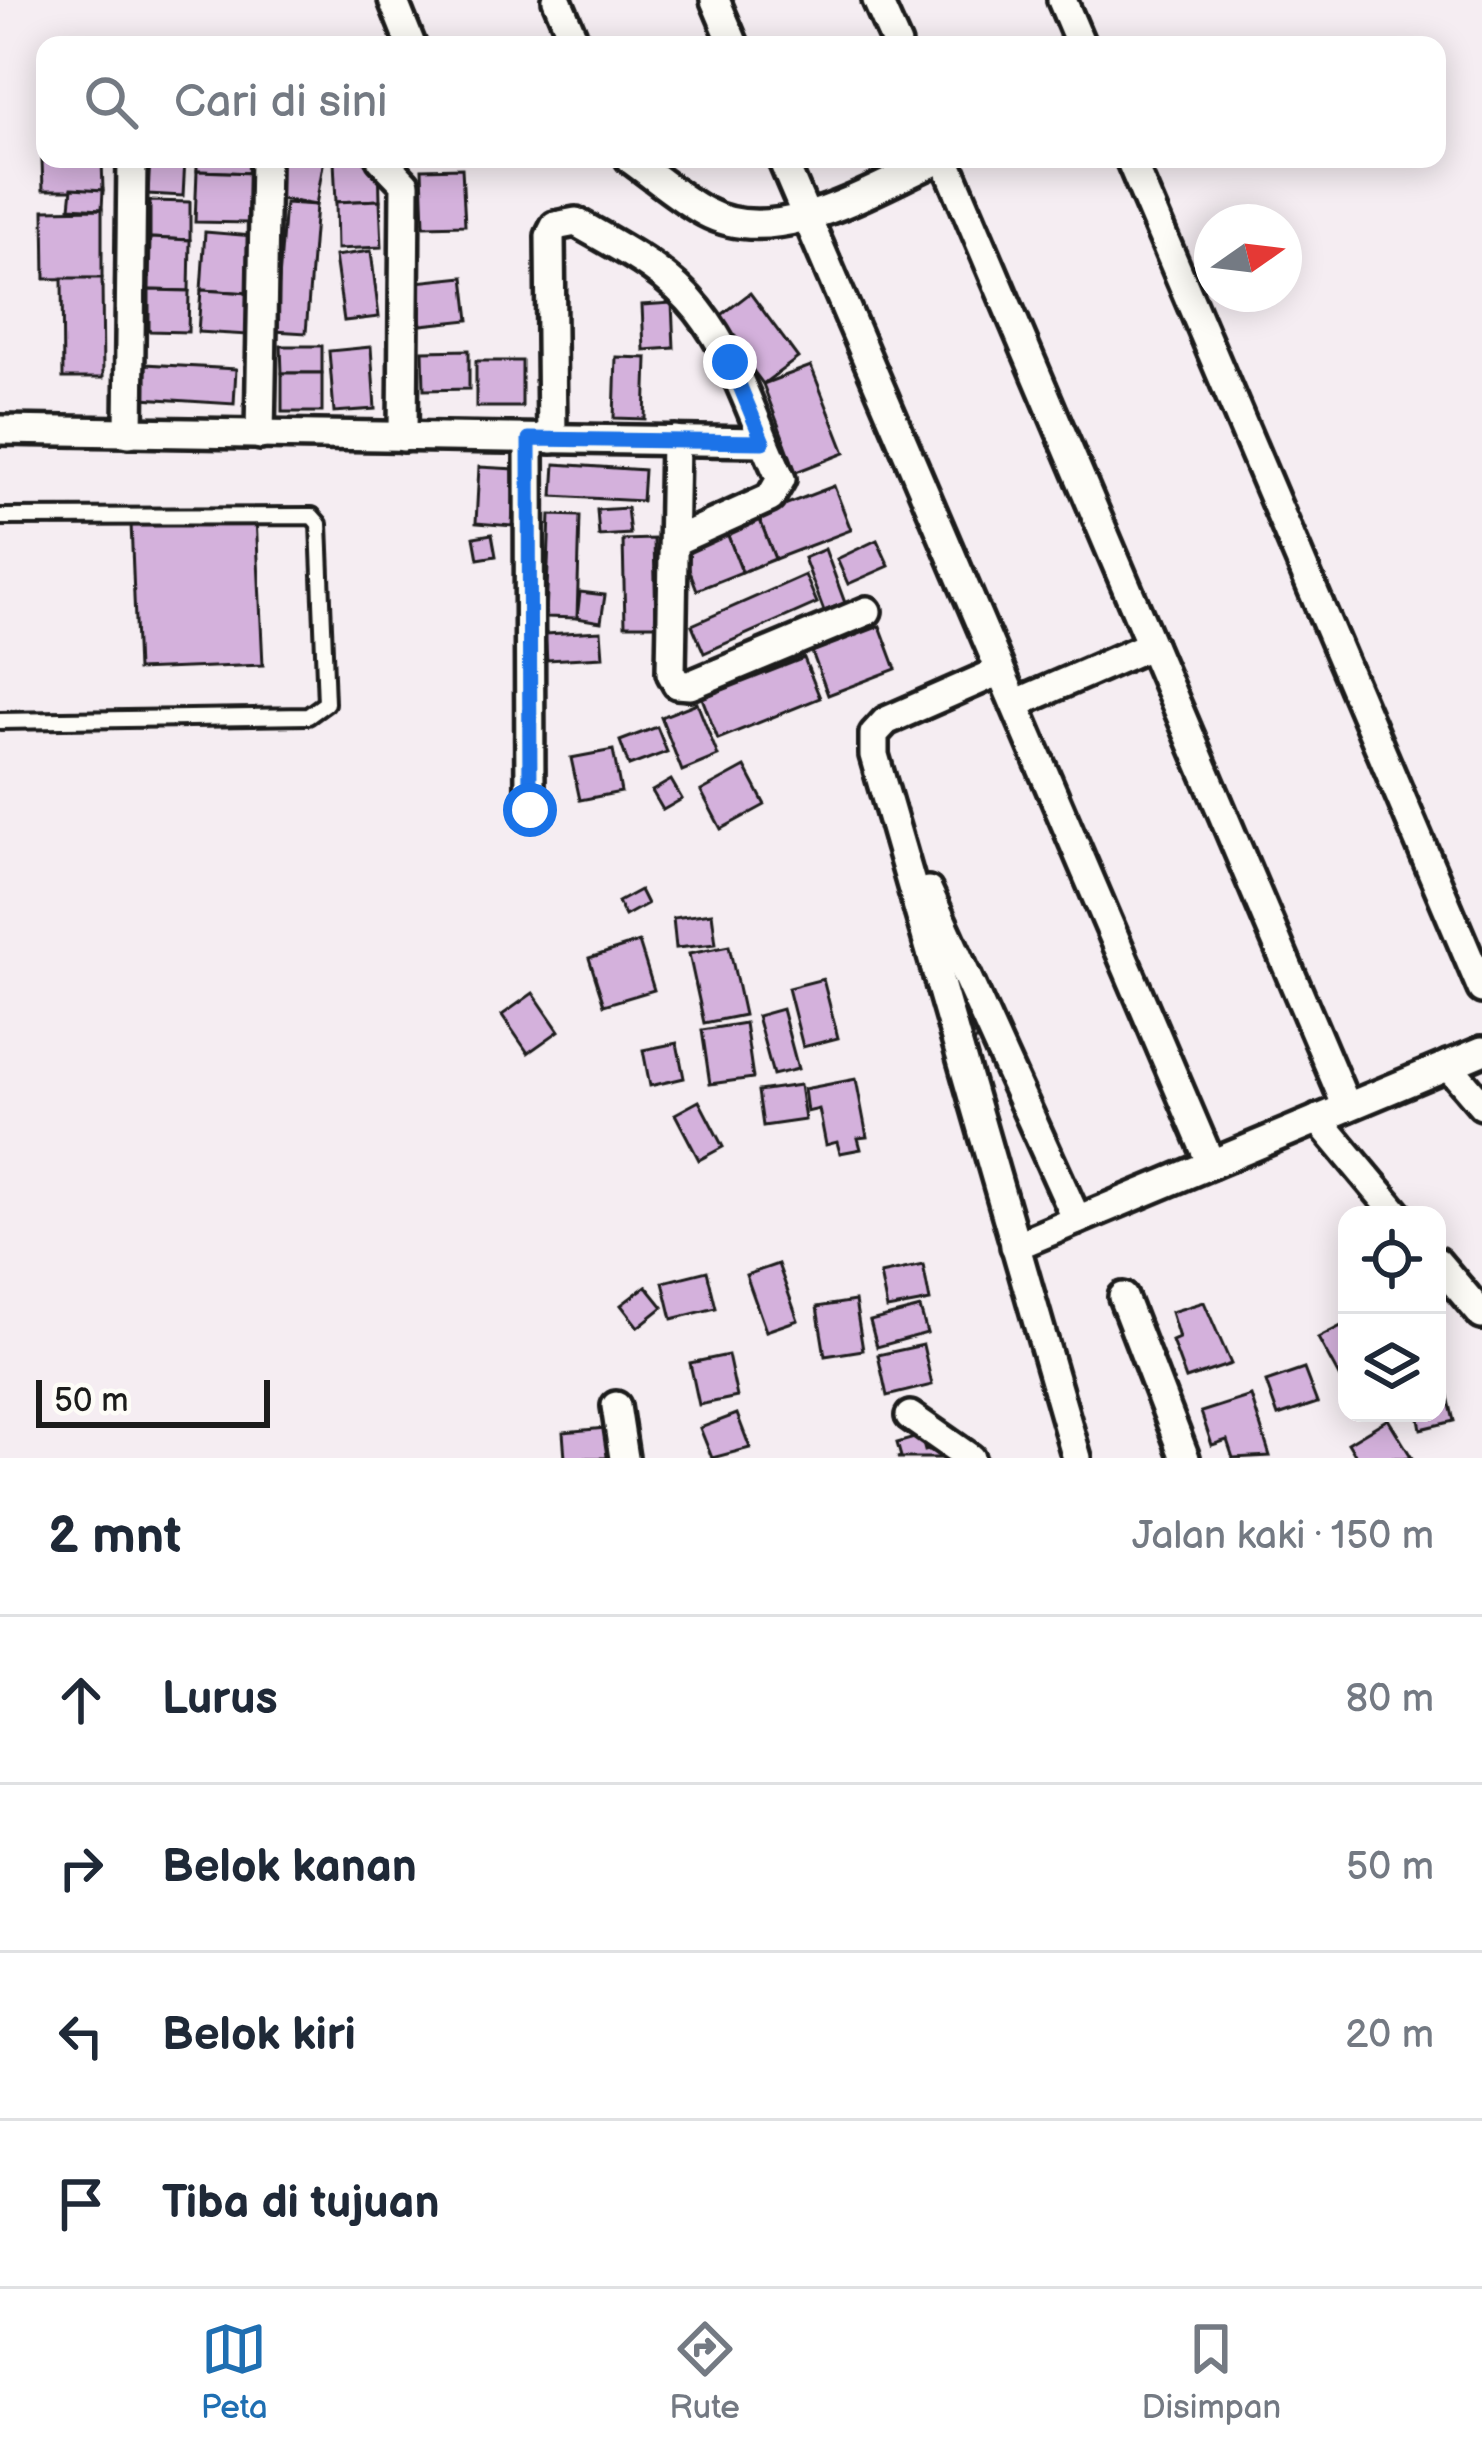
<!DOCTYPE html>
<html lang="id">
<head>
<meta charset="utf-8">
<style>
  body { margin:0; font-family:"Balsamiq Sans",sans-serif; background:#f6f6f7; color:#1f2937 }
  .controls { position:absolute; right:36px; bottom:36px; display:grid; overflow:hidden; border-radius:24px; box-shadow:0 6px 30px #0003 }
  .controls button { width:108px; height:108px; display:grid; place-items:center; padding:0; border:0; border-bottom:3px solid #e0e1e3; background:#fff; color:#1f2937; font:60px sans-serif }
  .compass { position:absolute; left:1194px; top:204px; width:108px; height:108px; border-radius:50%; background:#fff; box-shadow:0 6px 30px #0003; rotate:76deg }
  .scale { position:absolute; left:36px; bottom:30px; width:234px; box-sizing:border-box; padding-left:12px; border:6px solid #1c1c1c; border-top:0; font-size:33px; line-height:42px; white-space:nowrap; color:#1c1c1c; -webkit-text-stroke:9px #fdfcf7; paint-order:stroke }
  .stop { position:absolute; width:36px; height:36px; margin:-27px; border:9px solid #1a73e8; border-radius:50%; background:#fff }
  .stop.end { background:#1a73e8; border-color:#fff; box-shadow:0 3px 12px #0008 }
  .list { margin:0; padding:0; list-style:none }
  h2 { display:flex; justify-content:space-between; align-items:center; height:156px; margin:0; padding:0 48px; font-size:51px }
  h2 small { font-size:39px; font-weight:400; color:#747a83 }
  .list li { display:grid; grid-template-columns:78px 1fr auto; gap:36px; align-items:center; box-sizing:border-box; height:168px; padding:0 48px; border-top:3px solid #e0e1e3 }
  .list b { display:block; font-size:45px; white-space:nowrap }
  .list em { font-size:39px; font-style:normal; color:#747a83 }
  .icon { flex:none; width:66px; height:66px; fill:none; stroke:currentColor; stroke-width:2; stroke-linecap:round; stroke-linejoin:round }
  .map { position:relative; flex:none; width:1482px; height:1458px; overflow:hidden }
  .search { position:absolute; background:#fff; box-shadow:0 6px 30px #0003; left:36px; right:36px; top:36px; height:132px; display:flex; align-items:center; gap:30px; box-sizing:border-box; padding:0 42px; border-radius:24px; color:#747a83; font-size:45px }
  .sheet { height:828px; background:#fff }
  nav { display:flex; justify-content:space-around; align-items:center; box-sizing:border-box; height:168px; border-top:3px solid #e0e1e3; background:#fff; font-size:33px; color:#747a83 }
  nav a { display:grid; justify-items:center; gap:6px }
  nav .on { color:#1f6fb2 }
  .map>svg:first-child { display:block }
</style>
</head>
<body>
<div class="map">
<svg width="1482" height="1458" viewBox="0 0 1482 1458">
  <rect width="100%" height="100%" fill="#f5edf2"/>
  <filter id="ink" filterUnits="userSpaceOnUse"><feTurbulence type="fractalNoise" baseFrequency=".00833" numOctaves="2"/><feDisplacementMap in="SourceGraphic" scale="24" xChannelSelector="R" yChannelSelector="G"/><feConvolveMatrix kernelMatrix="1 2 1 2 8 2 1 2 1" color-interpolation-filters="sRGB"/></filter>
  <g filter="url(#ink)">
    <g fill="#d4b1dc" stroke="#1c1c1c" stroke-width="3">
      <path d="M150,159H185L183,196L148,194Z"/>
      <path d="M197,159H252V173L197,171Z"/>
      <path d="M281,159H324L316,205L275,198Z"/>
      <path d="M42,160H102L103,190H43Z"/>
      <path d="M379,160L380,200L336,202L334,161Z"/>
      <path d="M462,168L465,225L424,226L422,169Z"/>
      <path d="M197,171L252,173L250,223L195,222Z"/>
      <path d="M72,188L103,190L102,209L70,207Z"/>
      <path d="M380,200L382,247L337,249L336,202Z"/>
      <path d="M150,201L190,202V240L150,238Z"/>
      <path d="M285,203L316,205L306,333L275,331Z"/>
      <path d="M102,209V278L45,279L44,210Z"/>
      <path d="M205,232L254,236L250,293L201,290Z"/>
      <path d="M150,238L190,240L189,291L149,290Z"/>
      <path d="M371,251L379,317L344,321L335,256Z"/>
      <path d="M464,277L469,320L421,325L416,282Z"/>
      <path d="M62,278H102L103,378H63Z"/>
      <path d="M149,290L189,291L188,332L149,331Z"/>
      <path d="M201,290L250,293L248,335L198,332Z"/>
      <path d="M750,293L798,358L763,384L715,320Z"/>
      <path d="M672,303L674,348L644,350L642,305Z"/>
      <path d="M281,346H322V373H282Z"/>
      <path d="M371,347L375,409L334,412L329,351Z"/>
      <path d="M469,350V389L424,390L423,351Z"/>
      <path d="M616,357L647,358L645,419L614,418Z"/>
      <rect x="476" y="361" width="46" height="46"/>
      <path d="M144,364L236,369L234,404L142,398Z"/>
      <path d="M811,366L845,453L796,472L763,384Z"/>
      <rect x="282" y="373" width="40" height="39"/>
      <path d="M555,464L644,470L642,501L553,496Z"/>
      <path d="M479,467L515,469L512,526L476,523Z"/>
      <path d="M834,486L851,530L775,559L758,515Z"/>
      <path d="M627,508L630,534L599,536L597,510Z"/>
      <path d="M550,515L580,516L577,618L546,617Z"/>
      <path d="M758,515L775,559L742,572L725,528Z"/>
      <path d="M256,517L263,665L137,670L131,523Z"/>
      <path d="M725,528L742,572L697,590L680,545Z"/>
      <path d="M492,534L496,556L478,559L474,537Z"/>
      <path d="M654,539L656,625H625L623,540Z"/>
      <path d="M877,540L889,566L848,584L837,559Z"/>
      <path d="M825,549L845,603L824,611L804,558Z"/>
      <path d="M805,575L817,603L704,653L692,625Z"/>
      <path d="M580,592L605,595L601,622L577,618Z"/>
      <path d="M880,626L896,669L828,695L812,652Z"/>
      <path d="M601,631L603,657L547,660L545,634Z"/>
      <path d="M804,658L820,698L718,739L702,698Z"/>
      <path d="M697,703L718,756L682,771L661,717Z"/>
      <path d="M657,727L667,752L629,766L620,741Z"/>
      <path d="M613,750L621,792L580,800L571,758Z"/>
      <path d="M745,767L765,805L721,829L701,791Z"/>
      <path d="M671,780L682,799L663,810L652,791Z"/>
      <path d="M640,890L647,904L625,916L618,902Z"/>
      <path d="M712,913L716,944L676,948L673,918Z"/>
      <path d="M639,942L654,990L604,1005L589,958Z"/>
      <path d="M729,946L744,1015L704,1023L689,954Z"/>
      <path d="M823,979L838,1038L803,1047L788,988Z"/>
      <path d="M533,993L559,1031L528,1053L502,1015Z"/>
      <path d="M782,1009L798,1069L773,1075L757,1016Z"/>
      <path d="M745,1023L753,1078L710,1084L702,1030Z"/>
      <path d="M677,1043L684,1078L650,1086L643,1050Z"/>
      <path d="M856,1079L867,1137L858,1138L861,1149L840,1153L837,1142L826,1145L819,1109L807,1112L804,1089Z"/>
      <path d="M800,1085L805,1120L763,1126L758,1091Z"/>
      <path d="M699,1101L723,1147L699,1160L675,1114Z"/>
      <path d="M778,1264L798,1320L766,1331L746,1275Z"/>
      <path d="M923,1265L930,1301L887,1309L880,1274Z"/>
      <path d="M707,1271L716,1308L672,1319L663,1282Z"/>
      <path d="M646,1286L663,1307L638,1327L621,1305Z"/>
      <path d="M855,1301L863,1350L825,1356L817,1307Z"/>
      <path d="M1204,1302L1231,1364L1186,1379L1172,1341L1179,1338L1171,1312Z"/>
      <path d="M920,1308L927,1333L877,1347L870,1321Z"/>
      <path d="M1347,1323V1391L1318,1338Z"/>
      <path d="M923,1345L932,1385L887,1396L878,1355Z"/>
      <path d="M728,1355L737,1397L699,1405L690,1363Z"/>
      <path d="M1304,1369L1317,1403L1278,1416L1266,1382Z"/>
      <path d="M1447,1392L1454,1421L1421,1429L1418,1413H1437V1394Z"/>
      <path d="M1251,1396L1270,1456L1233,1458L1227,1440L1212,1445L1201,1412Z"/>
      <path d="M737,1414L750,1448L712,1458L700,1428Z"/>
      <path d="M1388,1419L1412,1458H1357L1348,1443Z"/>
      <path d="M606,1428L609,1458H565L563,1432Z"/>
      <path d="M921,1436L925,1451L951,1444L954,1458H897L901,1457L897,1443Z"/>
    </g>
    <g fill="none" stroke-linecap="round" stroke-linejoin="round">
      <g stroke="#1c1c1c" stroke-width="22">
        <path id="lane" d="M0,517L312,516L319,524L326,703L308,716L0,721"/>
      </g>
      <g stroke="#1c1c1c" stroke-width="36">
        <g id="street">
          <path d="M393,0L411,45"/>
          <path d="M557,0L576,45"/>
          <path d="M715,0L734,45"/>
          <path d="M877,0L897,45"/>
          <path d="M1062,0L1081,45"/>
          <path d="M381,159L405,184L403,437"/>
          <path d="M630,159C654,176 679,198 705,212C777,251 873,188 940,159"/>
          <path d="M782,159L1211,1164"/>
          <path d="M945,159L1347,1107"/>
          <path d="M1130,159L1482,989"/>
          <path d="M0,430L763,442"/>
          <path d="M129,433L132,159"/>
          <path d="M260,435L265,159"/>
          <path d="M529,439L530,810"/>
          <path d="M552,439L550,236L555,226L576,222C619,247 667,270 698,310C737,359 754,423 781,479L770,498L675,541"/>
          <path d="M675,440L671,673L677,684L690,685L867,611"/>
          <path d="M1000,671L886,721L874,734V755L1077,1458"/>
          <path d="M1015,704L1151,645"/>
          <path d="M928,891L1077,1220"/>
          <path d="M1448,1065L1482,1105"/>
          <path d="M1318,1119L1398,1215"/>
          <path d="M1015,1246L1482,1051"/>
          <path d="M1437,1262L1482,1315"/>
          <path d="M1123,1297L1185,1458"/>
          <path d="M616,1406L624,1458"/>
          <path d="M910,1416L970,1458"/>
        </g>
      </g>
      <use href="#lane" stroke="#fdfcf7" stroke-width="14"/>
      <use href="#street" stroke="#fdfcf7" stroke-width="27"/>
    </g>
  </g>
  <g fill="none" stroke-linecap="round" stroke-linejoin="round" filter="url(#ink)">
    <path stroke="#1a73e8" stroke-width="15" d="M530,810L529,439L763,442L730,362"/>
  </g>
</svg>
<div class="controls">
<button><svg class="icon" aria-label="locate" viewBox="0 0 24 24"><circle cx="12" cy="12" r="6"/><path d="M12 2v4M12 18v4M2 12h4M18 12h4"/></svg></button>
<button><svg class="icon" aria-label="layers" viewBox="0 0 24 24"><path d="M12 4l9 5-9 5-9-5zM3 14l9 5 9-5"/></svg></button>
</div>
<svg class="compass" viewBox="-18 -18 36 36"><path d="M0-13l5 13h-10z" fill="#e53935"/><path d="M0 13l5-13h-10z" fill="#747a83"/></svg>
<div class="scale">50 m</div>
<div class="stop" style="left:530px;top:810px"></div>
<div class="stop end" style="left:730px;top:362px"></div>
<div class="search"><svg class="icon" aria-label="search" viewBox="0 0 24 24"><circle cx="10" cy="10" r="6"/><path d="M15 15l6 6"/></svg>Cari di sini</div>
</div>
<section class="sheet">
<h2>2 mnt<small>Jalan kaki · 150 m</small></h2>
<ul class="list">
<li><svg class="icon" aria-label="ahead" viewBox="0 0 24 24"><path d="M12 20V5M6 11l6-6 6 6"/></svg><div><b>Lurus</b></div><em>80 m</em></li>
<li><svg class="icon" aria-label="right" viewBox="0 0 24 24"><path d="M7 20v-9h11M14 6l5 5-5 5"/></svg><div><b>Belok kanan</b></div><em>50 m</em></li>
<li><svg class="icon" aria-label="left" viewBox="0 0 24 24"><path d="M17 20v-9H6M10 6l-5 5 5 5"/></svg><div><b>Belok kiri</b></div><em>20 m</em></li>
<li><svg class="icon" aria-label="arrive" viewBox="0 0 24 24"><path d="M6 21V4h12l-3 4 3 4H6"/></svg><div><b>Tiba di tujuan</b></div></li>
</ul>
</section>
<nav>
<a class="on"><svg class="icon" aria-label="map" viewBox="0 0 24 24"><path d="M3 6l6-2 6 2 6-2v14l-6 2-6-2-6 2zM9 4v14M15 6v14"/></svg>Peta</a>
<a><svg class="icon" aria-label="directions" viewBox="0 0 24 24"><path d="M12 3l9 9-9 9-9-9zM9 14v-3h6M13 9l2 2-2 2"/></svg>Rute</a>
<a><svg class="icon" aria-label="saved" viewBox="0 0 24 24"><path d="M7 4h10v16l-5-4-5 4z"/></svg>Disimpan</a>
</nav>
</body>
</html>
